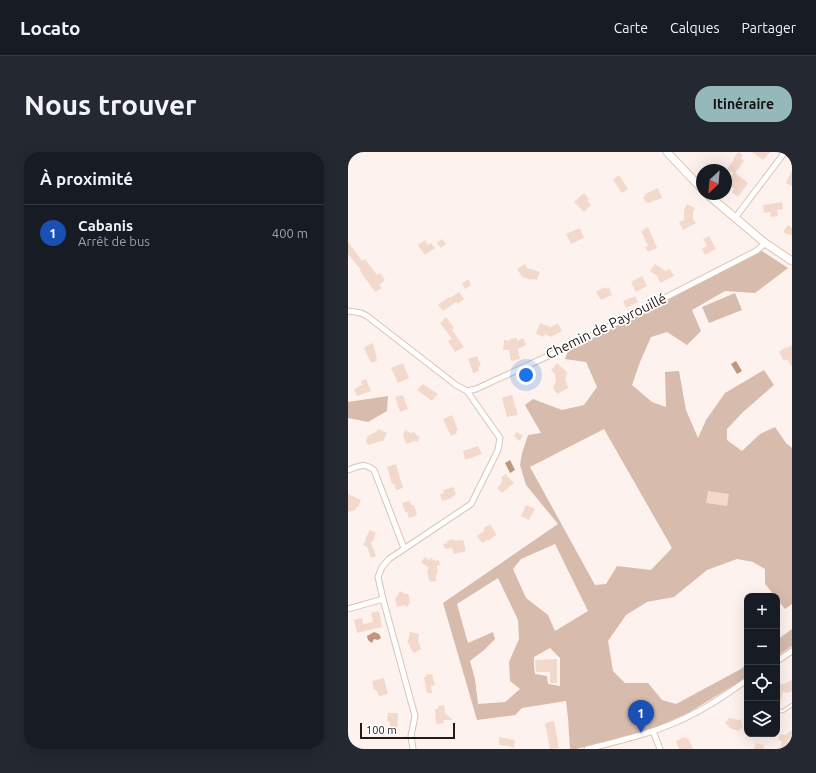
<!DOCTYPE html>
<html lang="fr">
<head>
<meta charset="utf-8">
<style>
  body { margin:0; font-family:Ubuntu,sans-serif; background:#242831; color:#f1f3f6 }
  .controls { position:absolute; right:12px; bottom:12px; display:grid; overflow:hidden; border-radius:8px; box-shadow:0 4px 16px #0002 }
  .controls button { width:36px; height:36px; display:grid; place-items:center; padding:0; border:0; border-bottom:1px solid #363941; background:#171b24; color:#f1f3f6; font:20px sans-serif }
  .compass { position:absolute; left:348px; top:12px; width:36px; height:36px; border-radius:50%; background:#171b24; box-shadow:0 4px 16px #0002; rotate:206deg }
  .scale { position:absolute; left:12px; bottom:10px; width:95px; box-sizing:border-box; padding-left:4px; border:2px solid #231a15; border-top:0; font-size:11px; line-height:14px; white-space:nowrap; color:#231a15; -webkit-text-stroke:3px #fff; paint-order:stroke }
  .you { position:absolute; left:178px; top:223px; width:14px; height:14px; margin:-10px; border:3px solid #fff; border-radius:50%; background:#1a73e8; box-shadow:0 0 0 6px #1a73e833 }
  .badge { display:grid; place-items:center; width:26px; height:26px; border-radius:50%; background:#95b8bb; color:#fff; font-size:13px; font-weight:700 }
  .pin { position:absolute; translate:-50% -33px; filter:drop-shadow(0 1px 2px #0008) }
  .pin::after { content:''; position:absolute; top:21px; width:14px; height:12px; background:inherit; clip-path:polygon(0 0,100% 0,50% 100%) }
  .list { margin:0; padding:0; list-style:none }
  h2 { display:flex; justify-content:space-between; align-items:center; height:52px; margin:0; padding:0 16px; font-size:17px }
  h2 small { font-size:13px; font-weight:400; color:#9ea1a6 }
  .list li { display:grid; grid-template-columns:26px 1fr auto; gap:12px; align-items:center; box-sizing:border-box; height:56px; padding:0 16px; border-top:1px solid #363941 }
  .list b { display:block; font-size:15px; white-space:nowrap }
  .list p { margin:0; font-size:13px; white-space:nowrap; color:#9ea1a6 }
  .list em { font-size:13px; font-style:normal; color:#9ea1a6 }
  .icon { flex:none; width:22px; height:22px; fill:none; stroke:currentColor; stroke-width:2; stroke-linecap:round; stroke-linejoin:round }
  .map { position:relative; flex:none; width:444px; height:597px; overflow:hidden; border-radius:16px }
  header { display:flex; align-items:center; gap:24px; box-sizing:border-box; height:56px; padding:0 20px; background:#171b24; border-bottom:1px solid #363941 }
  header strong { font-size:19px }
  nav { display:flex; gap:22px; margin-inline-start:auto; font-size:14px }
  .intro { display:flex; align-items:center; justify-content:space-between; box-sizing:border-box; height:96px; padding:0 24px }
  h1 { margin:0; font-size:28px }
  .button { padding:10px 18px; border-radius:16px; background:#95b8bb; color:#111; font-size:14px; font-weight:700 }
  main { display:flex; gap:24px; padding:0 24px }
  aside { flex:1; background:#171b24; border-radius:16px; box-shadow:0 4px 16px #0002 }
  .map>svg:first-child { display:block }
</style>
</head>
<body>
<header>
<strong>Locato</strong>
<nav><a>Carte</a><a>Calques</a><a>Partager</a></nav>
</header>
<div class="intro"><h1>Nous trouver</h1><a class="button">Itinéraire</a></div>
<main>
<aside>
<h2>À proximité<small></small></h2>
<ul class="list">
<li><span class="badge" style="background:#1a4fb4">1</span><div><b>Cabanis</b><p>Arrêt de bus</p></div><em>400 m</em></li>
</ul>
</aside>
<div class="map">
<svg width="444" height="597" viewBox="0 0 444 597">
  <rect width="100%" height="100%" fill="#fdf2ed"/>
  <g fill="#d7bbad" fill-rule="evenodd">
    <path d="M414,99L440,116L407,141L377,139L344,158L353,179L339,193L319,180L303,185L292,210L284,233L304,250L318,255L317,220L331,219L338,258L350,286L358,268L377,241L416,218L426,233L395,260L379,277V288L394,299L412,282L427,275L438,291L444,296V452L437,457L429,447V444H427L417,432V417L405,410L389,407L359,418L326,445L299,450L278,463L260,489L265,519L277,531H300L314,548L328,552L393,517L399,512V525L391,530L340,561L297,580L228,597H222L220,566L218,549L174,556L167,563L129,568L95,451L210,372L178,333L172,313L174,301L180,283L193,281L177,253L185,247L214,258L236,253L249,235L238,210L217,207L220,199ZM256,277L324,396L303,418L269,414L258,432L247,433L182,315ZM207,392L240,459L207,479L200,463L178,446L165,417L173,407ZM150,426L170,468L171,487L161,510L162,529L172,537L157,550L130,552L127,527L122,509L136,498L147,487L145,480L120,491L109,452ZM202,496L212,506V534L200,532L199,524L187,522L186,515V505Z"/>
    <path d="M387,141L394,158L361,171L354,155Z"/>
    <path d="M40,244L39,259L20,270L0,266V250Z"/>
    <path d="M444,477V494L429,504V488Z"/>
  </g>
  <g fill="#c1957e">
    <path d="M388,209L394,219L389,222L383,212Z"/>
    <path d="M162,308L167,318L162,321L157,311Z"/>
    <path d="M26,480L31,482L33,486L30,488L26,487L24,491L20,488L19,484Z"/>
  </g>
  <g fill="#f3d9cc">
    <path d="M390,0L395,3L393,6L396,9L387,21L400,31L390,45L384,40L386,37L378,31L385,21L379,17L386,8L385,7Z"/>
    <path d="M404,0H422L415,8Z"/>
    <path d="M444,18V34L438,31Z"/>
    <path d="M271,23L280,37L274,41L265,28Z"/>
    <path d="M310,36L314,46L307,49V48L301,51L300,50L298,51L295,45L297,44V42Z"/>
    <path d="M236,41L241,47L239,49L243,53L236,60L226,50Z"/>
    <path d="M434,50L435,57L429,58L430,64L423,65L422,60L416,61L415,53Z"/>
    <path d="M339,52L347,56L345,61V67L348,71L335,78L331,70L336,68V58Z"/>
    <path d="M440,73L444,76V84L441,82L440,83L435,80Z"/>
    <path d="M300,75L309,96L300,100L297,95L300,94L293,79Z"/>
    <path d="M232,76L236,86L223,92L218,82Z"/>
    <path d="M361,84L368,97L357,103L354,97L359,94L355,87Z"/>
    <path d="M94,87L98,92L93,96L89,91Z"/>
    <path d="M77,88L80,93L83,91L87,96L77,103L70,93Z"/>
    <path d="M0,90L14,109L17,107L29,123L32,121L37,128L31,133L34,136L27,140L12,119L13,118L0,102Z"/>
    <path d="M177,112L179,116L192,120L189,128L185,127L184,128L174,125L169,117Z"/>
    <path d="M307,112L317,119L322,117L326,124L312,131L309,124L302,119Z"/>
    <path d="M294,124L299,134L288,140L283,130Z"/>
    <path d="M120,127L123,133L117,137L114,132Z"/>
    <path d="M257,135L258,137L261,135L264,143L253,148L248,140Z"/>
    <path d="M111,140L116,147L110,152L108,150L95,159L90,153L101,145L102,146Z"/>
    <path d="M287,144L290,150L278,156L275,149Z"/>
    <path d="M98,165L106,176L104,178L116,195L107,200L100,189L104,187L92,171Z"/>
    <path d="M192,171L203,175L210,171L214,179L203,185L197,182L196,185L188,182Z"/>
    <path d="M169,186V189L175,186L178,193L170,197L172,207L163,209L161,198H155L156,188L162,189V187Z"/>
    <path d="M25,191L29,206H28L29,209L23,211L16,196L18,195V194Z"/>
    <path d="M444,193V215L439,207L436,209L431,200L438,195L439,196Z"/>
    <path d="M129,204L133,214L130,215L131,219L125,221L120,207Z"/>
    <path d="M55,211L61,226L50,231L43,216Z"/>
    <path d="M209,211L219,220L218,225L217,226L220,236L209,242L205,235L208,230L207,222L203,218Z"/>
    <path d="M18,227L23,239L9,244L6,237L14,233L13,229Z"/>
    <path d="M75,232L90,242L84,249L69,238Z"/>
    <path d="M55,243L60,257L52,260L47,245Z"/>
    <path d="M164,243L170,263L159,265L154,246Z"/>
    <path d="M104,263L110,278L108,279L109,281L103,284L95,267Z"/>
    <path d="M30,277L39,281L35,289H33L20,293L18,289L20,284L28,280Z"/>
    <path d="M57,278L63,281L66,280L68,283L72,285L69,290L66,289L58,292L55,283Z"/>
    <path d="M169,280L175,284L171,289L166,284Z"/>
    <path d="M130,294L134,302L117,308L115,299Z"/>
    <path d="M48,312L55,336L48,338L46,332H44L39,315Z"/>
    <path d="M157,322L166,331L154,341L149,336L154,331L153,330L155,328L153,326Z"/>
    <path d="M106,335L108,343L103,345L104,346L94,349L92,342L96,341L95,338Z"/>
    <path d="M360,339L381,342L379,354L358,351Z"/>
    <path d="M0,342L13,348L10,355H8V358L0,360Z"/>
    <path d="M62,349L63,353H66L69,363L61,366L59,360H57L54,351Z"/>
    <path d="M178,353L187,357L181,368L173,364Z"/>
    <path d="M142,372L148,382V383L140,389V388L134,391L129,384L136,379V376Z"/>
    <path d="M22,378L28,381L26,384L27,386L23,391L28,404L23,406L19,395L15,393L18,388L17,387Z"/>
    <path d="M106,387L107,389L115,388L118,399L106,402L104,396L97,397L95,392L99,391V389Z"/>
    <path d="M77,405L81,408L83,406L87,409L91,408L92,413L89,414L90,420H89V422L88,423V429L83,430V428L81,429L79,419L81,416L73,410Z"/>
    <path d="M52,439L57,442H60L62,446L61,447L62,451L59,455L56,453L49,455L47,447Z"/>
    <path d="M31,459L34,475L9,481L6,468L14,466L15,472L25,470L23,461Z"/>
    <path d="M62,480L71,482L70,488L73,497L66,501L62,496L61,491L59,492Z"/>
    <path d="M209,507V531H202V520H188L187,508Z"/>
    <path d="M84,522L87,533L83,534L84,541H79L76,525H78V523Z"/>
    <path d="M36,526L40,542L31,544L28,537L26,538L24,529Z"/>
    <path d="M444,528V539L440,541L435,540L431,556H429V531L436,532Z"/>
    <path d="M96,553L97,561L105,568H95L96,571L88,572L87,557H90V554Z"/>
    <path d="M40,561H50L49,582L41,581L42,570L39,569Z"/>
    <path d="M381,566L390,568L393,567L395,576L392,577L391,579L383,577L377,571Z"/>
    <path d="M206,569L211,596L202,597L197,571Z"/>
    <path d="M444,578V587L440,589L439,597H432L434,589L430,588L432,582L437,583Z"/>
    <path d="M151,585L167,588L166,596L162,595L161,594L151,593Z"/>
    <path d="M337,585L338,587L340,586L345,597H331L328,589Z"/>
    <path d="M408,591L416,593L415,597H406Z"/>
  </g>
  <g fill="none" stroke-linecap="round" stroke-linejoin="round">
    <g stroke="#dcc3b6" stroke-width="4.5">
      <path id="lane" d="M429,559H435L444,553"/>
    </g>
    <g stroke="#dcc3b6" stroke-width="7">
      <g id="street">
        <path d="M387,66L437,0"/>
        <path d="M0,159L13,161L19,164L108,233L119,239L128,237L235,188L408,99L414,94L417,91"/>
        <path d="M0,318C12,314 15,310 26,318L56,396"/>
        <path d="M0,457L35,447"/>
        <path d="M429,509L444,499"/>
        <path d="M305,579L312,597"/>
        <path d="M65,597L63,584L67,564L35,447L30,425L34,415L41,407L123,352L150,298L152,286L119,239"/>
        <path d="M239,597C276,588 314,579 347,561C365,552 382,540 399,528"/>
      </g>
    </g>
    <g stroke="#dcc3b6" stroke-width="9">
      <g id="secondary">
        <path d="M319,0L354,37"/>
        <path d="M359,42L417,91L444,109"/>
      </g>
    </g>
    <use href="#lane" stroke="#fff" stroke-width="2.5"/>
    <use href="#street" stroke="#fff" stroke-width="5"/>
    <use href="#secondary" stroke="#fff" stroke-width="7"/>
  </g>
  <g text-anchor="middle" stroke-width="3.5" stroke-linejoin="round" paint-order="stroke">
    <g font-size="14" fill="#231a15" stroke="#fff">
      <text transform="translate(258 174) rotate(-26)" y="5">Chemin de Payrouillé</text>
    </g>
  </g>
</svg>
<div class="controls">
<button>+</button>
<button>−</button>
<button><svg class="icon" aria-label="locate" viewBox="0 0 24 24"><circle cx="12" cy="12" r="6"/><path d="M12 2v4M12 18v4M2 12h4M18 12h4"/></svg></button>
<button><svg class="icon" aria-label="layers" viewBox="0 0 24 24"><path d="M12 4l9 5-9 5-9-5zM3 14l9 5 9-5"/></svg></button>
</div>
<svg class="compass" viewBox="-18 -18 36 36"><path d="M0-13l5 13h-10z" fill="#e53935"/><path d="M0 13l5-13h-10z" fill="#9ea1a6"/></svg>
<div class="scale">100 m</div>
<div class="you"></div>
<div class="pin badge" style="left:293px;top:581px;background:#1a4fb4">1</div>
</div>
</main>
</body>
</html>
